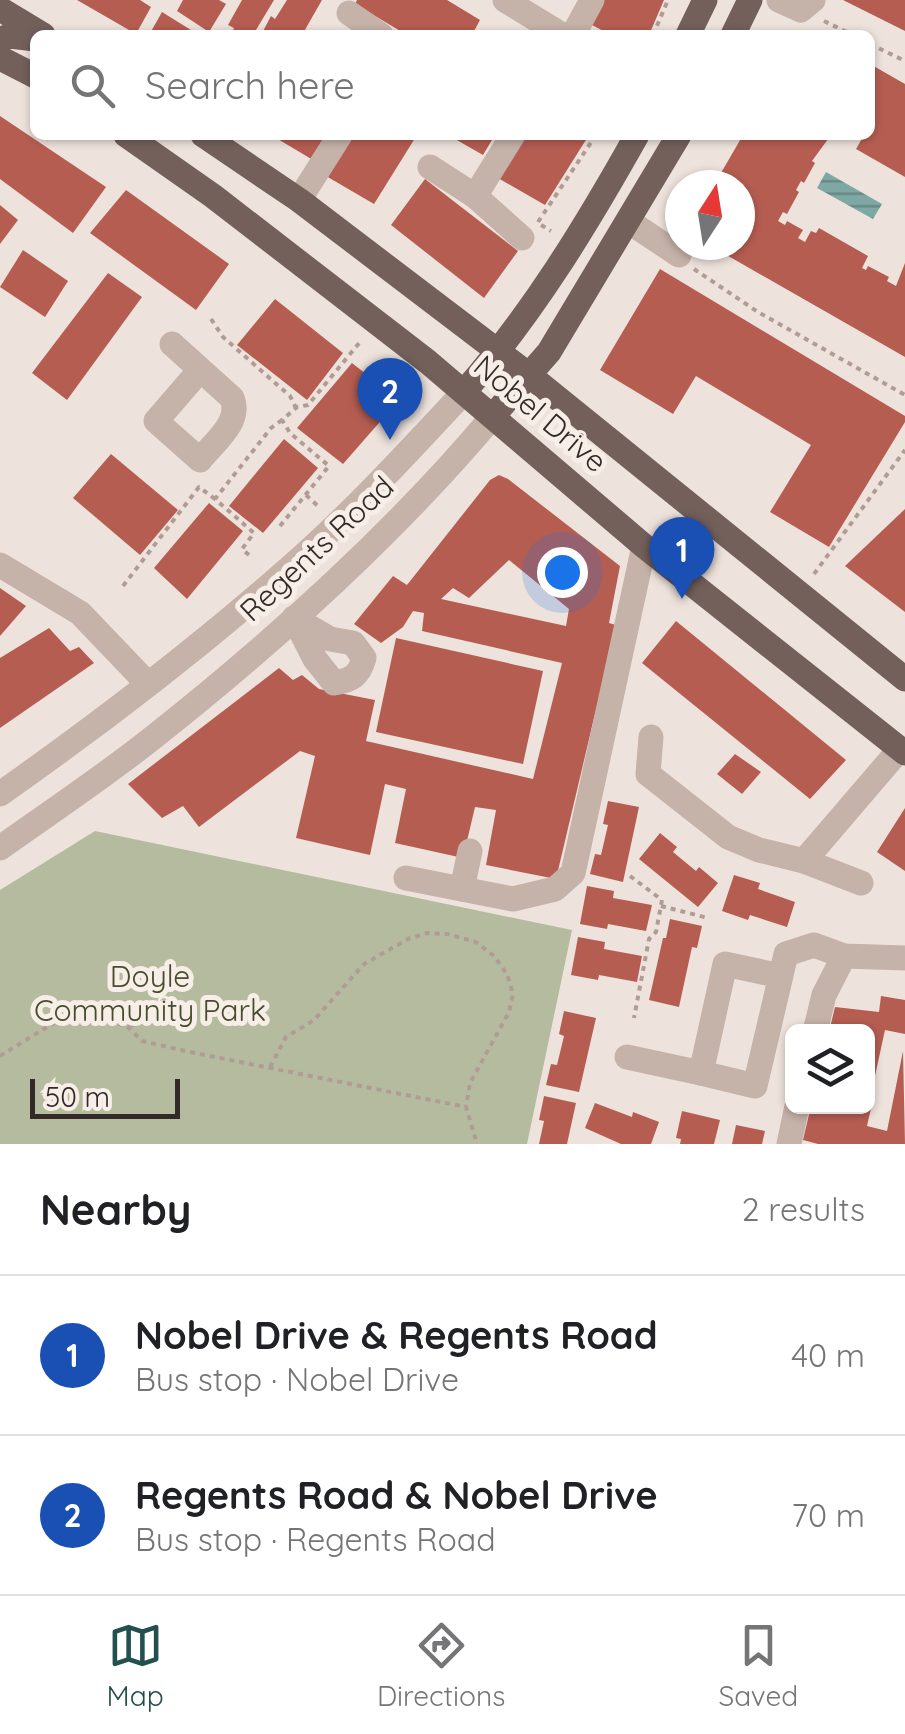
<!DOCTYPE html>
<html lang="en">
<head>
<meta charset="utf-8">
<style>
  body { margin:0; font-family:Quicksand,sans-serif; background:#f6f6f6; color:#202124 }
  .controls { position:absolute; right:30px; bottom:30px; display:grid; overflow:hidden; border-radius:15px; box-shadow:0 2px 8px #0004 }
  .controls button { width:90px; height:90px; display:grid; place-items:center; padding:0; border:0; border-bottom:2px solid #e0e0e0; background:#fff; color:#202124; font:50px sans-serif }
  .compass { position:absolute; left:665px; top:170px; width:90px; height:90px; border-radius:50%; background:#fff; box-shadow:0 2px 8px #0004; rotate:12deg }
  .scale { position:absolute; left:30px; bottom:25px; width:150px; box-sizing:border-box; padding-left:10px; border:5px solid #332a28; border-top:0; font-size:28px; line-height:35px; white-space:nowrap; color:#332a28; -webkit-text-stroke:8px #f7eee7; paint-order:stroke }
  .you { position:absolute; left:562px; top:572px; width:35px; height:35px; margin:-25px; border:8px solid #fff; border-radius:50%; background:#1a73e8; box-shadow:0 0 0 15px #1a73e833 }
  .badge { display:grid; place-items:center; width:65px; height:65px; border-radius:50%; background:#234f4c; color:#fff; font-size:32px; font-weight:700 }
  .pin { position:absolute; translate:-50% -82px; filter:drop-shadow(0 2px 5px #0008) }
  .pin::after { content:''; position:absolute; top:52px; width:35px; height:30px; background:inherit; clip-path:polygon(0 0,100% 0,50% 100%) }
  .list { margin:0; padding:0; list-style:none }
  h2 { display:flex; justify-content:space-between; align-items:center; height:130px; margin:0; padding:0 40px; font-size:42px }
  h2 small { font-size:32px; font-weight:400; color:#757577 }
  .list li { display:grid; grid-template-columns:65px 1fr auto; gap:30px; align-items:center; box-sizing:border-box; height:160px; padding:0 40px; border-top:2px solid #e0e0e0 }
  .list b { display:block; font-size:38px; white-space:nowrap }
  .list p { margin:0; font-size:32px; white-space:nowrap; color:#757577 }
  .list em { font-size:32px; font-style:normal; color:#757577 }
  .icon { flex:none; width:55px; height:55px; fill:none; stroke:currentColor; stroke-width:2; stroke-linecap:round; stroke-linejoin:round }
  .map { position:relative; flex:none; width:905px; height:1144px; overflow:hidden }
  .search { position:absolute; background:#fff; box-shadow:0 2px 8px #0004; left:30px; right:30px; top:30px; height:110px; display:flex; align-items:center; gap:25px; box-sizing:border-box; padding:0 35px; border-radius:15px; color:#757577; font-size:38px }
  .sheet { height:450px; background:#fff }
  nav { display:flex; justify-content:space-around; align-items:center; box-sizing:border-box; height:140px; border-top:2px solid #e0e0e0; background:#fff; font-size:28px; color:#757577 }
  nav a { display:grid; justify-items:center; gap:5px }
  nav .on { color:#234f4c }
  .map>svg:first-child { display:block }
</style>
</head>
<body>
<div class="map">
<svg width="905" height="1144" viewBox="0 0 905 1144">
  <defs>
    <pattern id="water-rules" width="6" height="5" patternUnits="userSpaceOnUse" patternTransform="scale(2.5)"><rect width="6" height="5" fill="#7ea8a4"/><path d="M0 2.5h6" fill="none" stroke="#688986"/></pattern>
  </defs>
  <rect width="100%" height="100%" fill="#eee3dc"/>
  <path fill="#b5bb9e" d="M95,831L572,930L527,1144H0V890Z"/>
  <path fill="url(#water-rules)" d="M826,172L882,204L873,219L817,188Z"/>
  <g fill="#b65d52" fill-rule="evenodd">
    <path d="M77,0H140L151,7L136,34Z"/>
    <path d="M183,0H219L226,4L209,32L177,11Z"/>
    <path d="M242,0H274L253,35H231L234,28L228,25Z"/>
    <path d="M287,0H322L302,35H261L271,16L275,19Z"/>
    <path d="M357,0H447L480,20L472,35H407L355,4Z"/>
    <path d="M604,0H664L649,35H611L592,25Z"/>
    <path d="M843,0H905V31Z"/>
    <path d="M162,12L199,35H149Z"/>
    <path d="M870,64L905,84V177L856,149L864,135H870Z"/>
    <path d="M0,116L106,187L73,233L0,179Z"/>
    <path d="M271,135H328L313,160Z"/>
    <path d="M352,135H417L374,204L326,176Z"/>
    <path d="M448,135H495L483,155Z"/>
    <path d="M526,135H589L545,205L498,178Z"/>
    <path d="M743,135H831L812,161L815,163L804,183L801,181L796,190L799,192L787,214L783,212L778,221L785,225L787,221L803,230L798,238L805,242L811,231L816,233L819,228L868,256L862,268L866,270L868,266L889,277L887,281L896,286L905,263V357L709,245H740V185H714Z"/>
    <path d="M425,179L518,251L484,298L391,225Z"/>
    <path d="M126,190L229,264L196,310L90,233Z"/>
    <path d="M0,205L18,220L0,244Z"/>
    <path d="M23,250L68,281L45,317L0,287Z"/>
    <path d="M660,269L905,416V422L829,547L770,512L811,445L696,376L673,414L600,370Z"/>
    <path d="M108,273L142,297L67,400L32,373Z"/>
    <path d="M275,299L343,353L307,400L237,345Z"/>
    <path d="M352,363L399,400L343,464L297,428Z"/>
    <path d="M284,439L318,468L263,533L229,506Z"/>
    <path d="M111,454L178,510L140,555L73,498Z"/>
    <path d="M499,475L508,479L620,566L609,623L616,625L556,879L486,865L496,810L475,807L463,858L395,843L406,789L385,784L370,855L296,838L315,756L300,751L199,827L183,806L162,818L128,784L279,668L293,680L302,675L319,689L375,700L366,741L533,779L562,663L422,631L424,613L413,611L403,627L381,643L354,624L393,576L407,585L490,480ZM509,560L569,609L566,626L441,599L453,588L469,598Z"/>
    <path d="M209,503L243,531L187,599L154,568Z"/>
    <path d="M905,509V612L845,566Z"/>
    <path d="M0,588L26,606L0,636Z"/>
    <path d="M676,621L846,760L810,799L642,663Z"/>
    <path d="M49,628L70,651L79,647L94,663L0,728V658Z"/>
    <path d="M396,638L543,671L523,764L376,732Z"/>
    <path d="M735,754L761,772L742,794L717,774Z"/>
    <path d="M608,801L639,807L623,882L590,874L595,854L601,855L608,825L603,824Z"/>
    <path d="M905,808V871L877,852Z"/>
    <path d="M660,833L677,847L673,852L696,871L699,867L718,883L698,907L639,859Z"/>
    <path d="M734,875L760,883L758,889L795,902L787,927L750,915L748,920L722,911Z"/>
    <path d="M587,886L614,891L613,898L652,905L646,931L608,924L607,929L580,924Z"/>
    <path d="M670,919L702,926L697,948L692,947L679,1007L649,1000L663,938H666Z"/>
    <path d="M578,937L605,942L604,949L642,956L637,982L599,975L598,980L571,975Z"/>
    <path d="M881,996L905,1000V1034L885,1030L873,1085L868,1084V1032H829L835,1007L879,1012Z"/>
    <path d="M564,1011L596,1018L579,1092L546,1085L551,1064L557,1065L564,1036L559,1034Z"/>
    <path d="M903,1051L905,1144H818L803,1140L811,1106H868V1094L874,1095L867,1126L887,1131Z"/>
    <path d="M544,1096L576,1103L567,1144H539L544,1121L539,1120Z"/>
    <path d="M595,1103L632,1117L633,1112L659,1122L651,1144H621L585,1128Z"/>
    <path d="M682,1111L720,1120L714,1144H680L681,1139L676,1138Z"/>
    <path d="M736,1125L765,1131L762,1144H732Z"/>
  </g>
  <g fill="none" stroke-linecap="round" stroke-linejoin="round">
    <g stroke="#b09c94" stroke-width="4" stroke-dasharray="5 5" stroke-linecap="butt">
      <path d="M824,21L853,35"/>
      <path d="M653,35L668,0"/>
      <path d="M870,44L905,61"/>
      <path d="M538,222L596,135"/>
      <path d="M541,225L551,231"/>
      <path d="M694,269L758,312L905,395"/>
      <path d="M211,319L223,337L290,396L296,408"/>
      <path d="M306,495L319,507"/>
      <path d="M280,526L329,466L290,433L282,420L297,407L308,405L360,342"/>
      <path d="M249,555L242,549L254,533L215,499L271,428L282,420"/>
      <path d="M814,574L905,450"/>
      <path d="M123,586L199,487L215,499"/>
      <path d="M630,876L662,900L656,932L649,939L634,1018"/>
      <path d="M661,906L708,918"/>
      <path d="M133,1002V1031"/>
      <path d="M0,1056L65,1016L126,1025L142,1041L185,1051L466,1107L477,1144"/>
      <path d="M270,1067L286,1037L314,1020L364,964L408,939L427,933L447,934L476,942L494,956L507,974L513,994L509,1012L470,1083L466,1107"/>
    </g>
    <g stroke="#c5b2a9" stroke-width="25">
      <path d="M505,0L562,35"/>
      <path d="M779,0L801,10L813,0"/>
      <path d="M349,13L381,35"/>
      <path d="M573,35L592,0"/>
      <path d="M430,167L475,196L513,135"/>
      <path d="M475,196L522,238"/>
      <path d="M299,200L340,135"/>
      <path d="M628,221L679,255"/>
      <path d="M172,344L232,398C242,422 214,442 200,460L156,421L200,370"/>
      <path d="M0,565L80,613L147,683"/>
      <path d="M294,618L330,639L353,643L364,658C359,676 352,680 334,683L315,659Z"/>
      <path d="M651,737L648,774L728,837L759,850L804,861L900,749"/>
      <path d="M0,794C101,723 201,646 293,565C354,511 409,451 464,392"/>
      <path d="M0,848C52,811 105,776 155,736C276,640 394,534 493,416"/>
      <path d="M804,861L861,883"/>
      <path d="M406,878L513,899L555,889L573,873L644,546"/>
      <path d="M462,889L470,851"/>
      <path d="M781,976L725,964L701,1073L755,1086L786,954L814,945L844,956L905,958"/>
      <path d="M815,1032L824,995L844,956"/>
      <path d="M627,1057L701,1073"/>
      <path d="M789,1144L797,1106"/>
    </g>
    <g stroke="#73605b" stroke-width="25">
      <path d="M0,9L43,35"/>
      <path d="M688,35L705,0"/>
      <path d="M733,35L750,0"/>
      <path d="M0,39L10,36L35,39"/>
      <path d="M0,58L35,76"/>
      <path d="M126,135L213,196L428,362L644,546L905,753"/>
      <path d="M203,135L299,200L529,375L905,679"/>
      <path d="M464,392C533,313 586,226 637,135"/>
      <path d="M493,416L549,352L679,135"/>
    </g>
  </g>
  <g text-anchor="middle" stroke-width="10" stroke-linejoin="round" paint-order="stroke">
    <g font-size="30" fill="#332a28" stroke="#f7eee7">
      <text transform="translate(540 414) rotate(40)" y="10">Nobel Drive</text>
      <text transform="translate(317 549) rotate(-43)" y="10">Regents Road</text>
    </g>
    <g font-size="30" fill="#474e2f" stroke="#f7eee7">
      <text x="150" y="987">Doyle<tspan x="150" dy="34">Community Park</tspan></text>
    </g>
  </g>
</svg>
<div class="controls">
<button><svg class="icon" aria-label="layers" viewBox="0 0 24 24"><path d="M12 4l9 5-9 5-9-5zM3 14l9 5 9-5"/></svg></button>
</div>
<svg class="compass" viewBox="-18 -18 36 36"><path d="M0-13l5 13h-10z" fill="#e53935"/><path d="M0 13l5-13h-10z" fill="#757577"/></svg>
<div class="scale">50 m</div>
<div class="you"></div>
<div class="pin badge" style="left:682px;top:599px;background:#1a4fb4">1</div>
<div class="pin badge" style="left:390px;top:440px;background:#1a4fb4">2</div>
<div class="search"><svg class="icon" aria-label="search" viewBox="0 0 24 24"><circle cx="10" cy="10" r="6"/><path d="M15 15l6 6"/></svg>Search here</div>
</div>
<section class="sheet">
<h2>Nearby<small>2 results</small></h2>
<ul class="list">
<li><span class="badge" style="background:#1a4fb4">1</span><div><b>Nobel Drive &amp; Regents Road</b><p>Bus stop · Nobel Drive</p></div><em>40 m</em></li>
<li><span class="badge" style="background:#1a4fb4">2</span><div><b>Regents Road &amp; Nobel Drive</b><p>Bus stop · Regents Road</p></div><em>70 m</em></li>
</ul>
</section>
<nav>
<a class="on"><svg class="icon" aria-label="map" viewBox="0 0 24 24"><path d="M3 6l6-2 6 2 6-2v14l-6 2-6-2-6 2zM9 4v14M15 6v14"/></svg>Map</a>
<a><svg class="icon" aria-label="directions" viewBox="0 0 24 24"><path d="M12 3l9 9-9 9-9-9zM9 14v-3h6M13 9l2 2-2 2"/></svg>Directions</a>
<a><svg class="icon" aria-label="saved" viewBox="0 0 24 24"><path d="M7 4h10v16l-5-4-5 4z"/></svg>Saved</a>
</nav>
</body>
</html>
